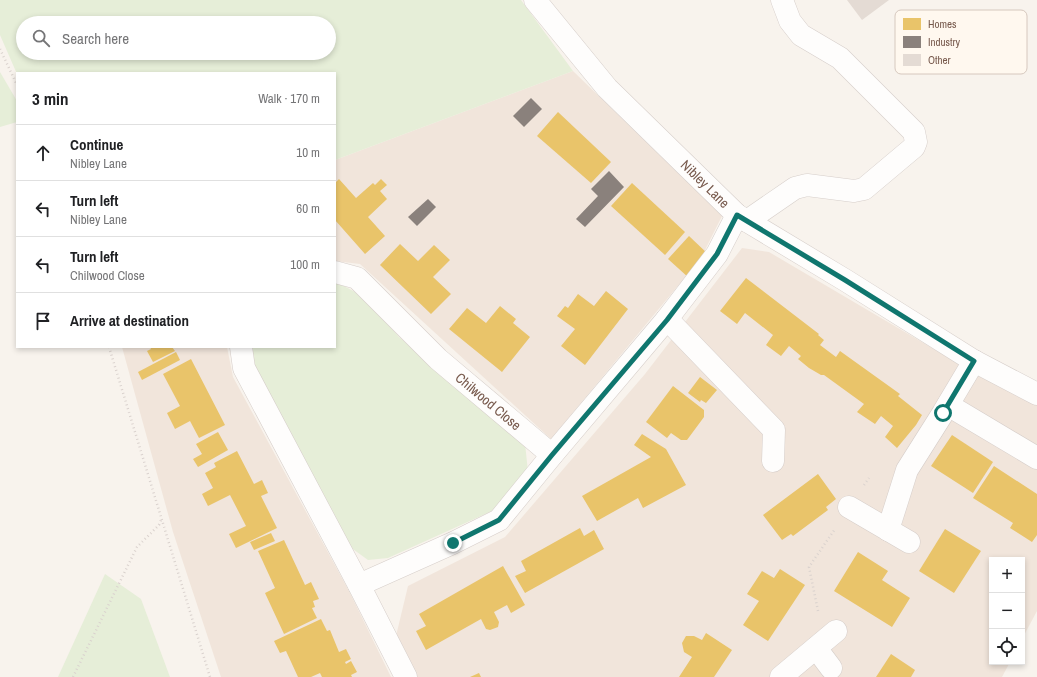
<!DOCTYPE html>
<html lang="en">
<head>
<meta charset="utf-8">
<style>
  body { margin:0; font-family:"Archivo Narrow",sans-serif; background:#f2f2f2; color:#202124 }
  .controls { position:absolute; right:12px; bottom:12px; display:grid; overflow:hidden; border-radius:0px; box-shadow:0 2px 6px #0003 }
  .controls button { width:36px; height:36px; display:grid; place-items:center; padding:0; border:0; border-bottom:1px solid #e0e0e0; background:#fff; color:#202124; font:20px sans-serif }
  .stop { position:absolute; width:12px; height:12px; margin:-9px; border:3px solid #0f766e; border-radius:50%; background:#fff }
  .stop.end { background:#0f766e; border-color:#fff; box-shadow:0 1px 4px #0008 }
  .list { margin:0; padding:0; list-style:none }
  h2 { display:flex; justify-content:space-between; align-items:center; height:52px; margin:0; padding:0 16px; font-size:17px }
  h2 small { font-size:13px; font-weight:400; color:#757577 }
  .list li { display:grid; grid-template-columns:26px 1fr auto; gap:12px; align-items:center; box-sizing:border-box; height:56px; padding:0 16px; border-top:1px solid #e0e0e0 }
  .list b { display:block; font-size:15px; white-space:nowrap }
  .list p { margin:0; font-size:13px; white-space:nowrap; color:#757577 }
  .list em { font-size:13px; font-style:normal; color:#757577 }
  .icon { flex:none; width:22px; height:22px; fill:none; stroke:currentColor; stroke-width:2; stroke-linecap:round; stroke-linejoin:round }
  .map { position:relative; flex:none; width:1037px; height:677px; overflow:hidden }
  .search { position:absolute; background:#fff; box-shadow:0 2px 6px #0003; left:16px; top:16px; width:320px; height:44px; display:flex; align-items:center; gap:10px; box-sizing:border-box; padding:0 14px; border-radius:22px; color:#757577; font-size:15px }
  .panel { position:absolute; background:#fff; box-shadow:0 2px 6px #0003; left:16px; top:72px; width:320px; height:276px; border-radius:0px }
  .map>svg:first-child { display:block }
</style>
</head>
<body>
<div class="map">
<svg width="1037" height="677" viewBox="0 0 1037 677">
  <rect width="100%" height="100%" fill="#f8f3ed"/>
  <g fill="#f1e5db">
    <path d="M573,71L722,216L701,258L551,439L360,264L335,261V160Z"/>
    <path d="M742,248L769,252L949,358L1037,405V611L1022,639V560H992V662H1010L1002,677H416L396,636L408,586L505,537L645,374Z"/>
    <path d="M122,347H227L233,377L350,593L391,677H221L173,532Z"/>
  </g>
  <g fill="#e6eed8" fill-rule="evenodd">
    <path d="M0,0H521L573,71L335,160V73L17,74L0,35ZM23,23H329V53H23Z"/>
    <path d="M0,72L17,101V122L0,127Z"/>
    <path d="M335,281L364,297L399,337L525,443L528,472L492,511L388,558L368,560L350,547L251,363V347H335Z"/>
    <path d="M105,574L141,599L170,677H58Z"/>
  </g>
  <g fill="#e9c46a">
    <path d="M558,112L611,162L591,183L537,136Z"/>
    <path d="M339,179L356,198L373,183L375,185L381,179L387,185L380,191L387,199L368,217L385,236L365,254L335,220V183Z"/>
    <path d="M632,183L685,232L665,255L611,206Z"/>
    <path d="M689,236L709,255L689,278L668,259Z"/>
    <path d="M400,244L418,261L434,245L450,260L433,277L451,294L431,314L380,265Z"/>
    <path d="M746,278L819,334L818,335L824,340L820,345L836,357L840,351L900,394L898,396L922,415L916,425L897,448L885,437L893,426L881,416L875,424L857,412L864,404L824,375H821L809,368L798,359L801,356L789,346L781,356L766,345L773,335L745,313L737,324L720,311Z"/>
    <path d="M606,291L628,309L585,365L561,346L575,329L557,316L565,306L568,308L578,294L594,306Z"/>
    <path d="M500,306L516,319L513,323L530,337L502,372L449,329L467,308L486,323Z"/>
    <path d="M150,347H172L175,351L153,362L147,351L151,349Z"/>
    <path d="M176,352L180,360L142,380L138,372Z"/>
    <path d="M191,359L225,425L199,438L190,421L175,429L167,413L180,406L163,374Z"/>
    <path d="M700,377L717,390L706,403L701,400L700,402L688,393Z"/>
    <path d="M673,386L704,410V417L687,440H681L671,433L667,438L646,422Z"/>
    <path d="M218,432L228,450L198,467L193,459L202,454L196,444Z"/>
    <path d="M642,434L666,449L686,485L643,508L638,498L597,521L582,496L651,457L634,445Z"/>
    <path d="M952,435L993,462L973,493L931,466Z"/>
    <path d="M237,451L254,484L262,480L268,493L261,496L277,528L236,548L229,534L246,526L230,495L208,506L202,494L213,488L205,473L216,467L214,463Z"/>
    <path d="M994,466L1037,494V535L1032,542L1010,528L1013,523L973,498Z"/>
    <path d="M818,474L836,499L826,507L828,510L793,536L791,534L782,540L763,515Z"/>
    <path d="M580,528L584,536L594,530L604,549L525,593L515,576L526,571L521,561Z"/>
    <path d="M945,529L981,551L954,593L919,571Z"/>
    <path d="M271,533L275,541L254,550L250,542Z"/>
    <path d="M284,540L305,585L311,582L319,599L313,601L315,607L312,608L317,618L284,634L265,593L275,588L258,551Z"/>
    <path d="M858,552L888,571L882,580L910,598L892,627L834,591Z"/>
    <path d="M503,566L525,605L511,613L507,605L494,612L499,622L498,627L490,630L486,629L481,619L426,650L416,631L426,626L419,614Z"/>
    <path d="M780,569L805,585L768,641L743,625L759,601L747,594L762,571L774,578Z"/>
    <path d="M321,619L327,631L330,630L339,652L346,649L351,659L345,662L346,664L351,661L357,672L351,675L352,677H322L320,673L311,677H298L286,651L280,653L274,641Z"/>
    <path d="M706,633L732,650L714,677H679L692,657L684,652L682,643L686,636H694L702,640Z"/>
    <path d="M891,654L915,670L911,677H876Z"/>
    <path d="M479,673L481,677H470Z"/>
  </g>
  <g fill="#8a817c">
    <path d="M531,98L542,109L524,127L513,116Z"/>
    <path d="M609,171L624,187L585,227L576,219L598,196L591,189Z"/>
    <path d="M428,199L436,207L417,226L408,217Z"/>
  </g>
  <path fill="#e4dbd4" d="M847,0H889L862,20Z"/>
  <g fill="none" stroke-linecap="round" stroke-linejoin="round">
    <g stroke="#d6ceca" stroke-width="23">
      <g id="minor">
        <path id="s1" d="M535,0L607,88L737,215L845,280L974,361L1037,394"/>
        <path d="M747,221L795,188L807,185L854,191L864,189L914,147L916,142L914,132L840,58L801,35L790,21L782,0"/>
        <path id="s2" d="M335,272L357,278L438,359L552,455"/>
        <path d="M667,319L774,430L773,461"/>
        <path d="M241,347L244,368L359,585L406,677"/>
        <path d="M948,405L1037,458"/>
        <path d="M849,507L909,542"/>
        <path d="M888,530L907,470L943,413L974,361"/>
        <path d="M359,585L453,543L499,520L552,455L667,319L717,254L737,215"/>
        <path d="M816,648L831,668"/>
        <path d="M781,677L836,631"/>
      </g>
    </g>
    <g stroke="#dad2ce" stroke-width="2.5" stroke-dasharray="1 3" stroke-linecap="butt">
      <path d="M0,49L17,85"/>
      <path d="M109,347L210,677"/>
      <path d="M864,485L869,478"/>
      <path d="M818,611L809,567L835,529"/>
      <path d="M73,677L137,547L159,525L161,520"/>
    </g>
    <use href="#minor" stroke="#fefdfc" stroke-width="22"/>
  </g>
  <g fill="none" stroke-linecap="round" stroke-linejoin="round">
    <path stroke="#0f766e" stroke-width="5" d="M453,543L499,520L552,455L667,320L717,254L737,215L845,280L974,361L943,413"/>
  </g>
  <g text-anchor="middle" stroke-width="4" stroke-linejoin="round" paint-order="stroke">
    <g font-size="14" fill="#77594c" stroke="#fff8ef">
      <text dy="5" stroke="none"><textPath href="#s1" startOffset="251">Nibley Lane</textPath></text>
      <text dy="5" stroke="none"><textPath href="#s2" startOffset="203">Chilwood Close</textPath></text>
    </g>
  </g>
  <rect x="895" y="10" width="132" height="64" rx="6" fill="#fff8ef" stroke="#d6c8be" stroke-width="1"/>
  <rect x="903" y="18" width="18" height="12" fill="#e9c46a"/>
  <rect x="903" y="36" width="18" height="12" fill="#8a817c"/>
  <rect x="903" y="54" width="18" height="12" fill="#e4dbd4"/>
  <g font-size="11" fill="#77594c">
    <text x="928" y="28">Homes</text>
    <text x="928" y="46">Industry</text>
    <text x="928" y="64">Other</text>
  </g>
</svg>
<div class="controls">
<button>+</button>
<button>−</button>
<button><svg class="icon" aria-label="locate" viewBox="0 0 24 24"><circle cx="12" cy="12" r="6"/><path d="M12 2v4M12 18v4M2 12h4M18 12h4"/></svg></button>
</div>
<div class="stop" style="left:943px;top:413px"></div>
<div class="stop end" style="left:453px;top:543px"></div>
<div class="search"><svg class="icon" aria-label="search" viewBox="0 0 24 24"><circle cx="10" cy="10" r="6"/><path d="M15 15l6 6"/></svg>Search here</div>
<section class="panel">
<h2>3 min<small>Walk · 170 m</small></h2>
<ul class="list">
<li><svg class="icon" aria-label="ahead" viewBox="0 0 24 24"><path d="M12 20V5M6 11l6-6 6 6"/></svg><div><b>Continue</b><p>Nibley Lane</p></div><em>10 m</em></li>
<li><svg class="icon" aria-label="left" viewBox="0 0 24 24"><path d="M17 20v-9H6M10 6l-5 5 5 5"/></svg><div><b>Turn left</b><p>Nibley Lane</p></div><em>60 m</em></li>
<li><svg class="icon" aria-label="left" viewBox="0 0 24 24"><path d="M17 20v-9H6M10 6l-5 5 5 5"/></svg><div><b>Turn left</b><p>Chilwood Close</p></div><em>100 m</em></li>
<li><svg class="icon" aria-label="arrive" viewBox="0 0 24 24"><path d="M6 21V4h12l-3 4 3 4H6"/></svg><div><b>Arrive at destination</b></div></li>
</ul>
</section>
</div>
</body>
</html>
